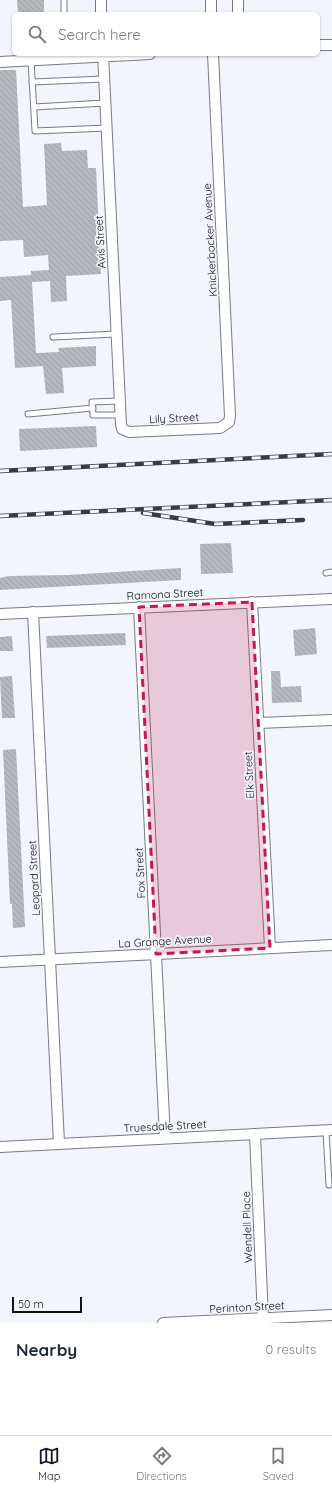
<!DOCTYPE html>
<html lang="en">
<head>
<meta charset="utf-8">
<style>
  body { margin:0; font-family:Quicksand,sans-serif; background:#f6f6f7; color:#1f2937 }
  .scale { position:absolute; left:12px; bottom:10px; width:70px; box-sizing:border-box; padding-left:4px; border:2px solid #101113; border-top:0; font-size:11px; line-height:14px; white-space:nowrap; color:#101113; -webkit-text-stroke:3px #f2f5fb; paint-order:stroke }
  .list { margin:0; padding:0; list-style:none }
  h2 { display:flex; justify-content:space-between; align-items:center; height:52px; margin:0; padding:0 16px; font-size:17px }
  h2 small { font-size:13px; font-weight:400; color:#747a83 }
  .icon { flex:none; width:22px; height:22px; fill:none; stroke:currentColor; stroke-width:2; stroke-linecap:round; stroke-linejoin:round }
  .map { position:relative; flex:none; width:332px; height:1323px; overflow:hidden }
  .search { position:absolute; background:#fff; box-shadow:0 1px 3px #0004; left:12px; right:12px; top:12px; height:44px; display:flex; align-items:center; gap:10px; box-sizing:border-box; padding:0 14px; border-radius:6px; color:#747a83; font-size:15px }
  .sheet { height:112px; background:#fff }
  nav { display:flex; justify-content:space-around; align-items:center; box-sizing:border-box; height:56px; border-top:1px solid #e0e1e3; background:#fff; font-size:11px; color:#747a83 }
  nav a { display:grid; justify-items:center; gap:2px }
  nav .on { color:#111827 }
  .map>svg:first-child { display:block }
</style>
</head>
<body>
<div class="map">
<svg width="332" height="1323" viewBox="0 0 332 1323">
  <defs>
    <pattern id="building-back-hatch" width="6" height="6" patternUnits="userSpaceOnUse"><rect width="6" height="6" fill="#b5b8bd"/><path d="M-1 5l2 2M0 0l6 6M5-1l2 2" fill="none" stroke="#9b9da2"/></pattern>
  </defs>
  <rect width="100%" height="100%" fill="#f2f5fb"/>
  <g fill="url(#building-back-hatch)">
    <path d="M17,0H44V14H18Z"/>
    <path d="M0,70H16L23,207L47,205L44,144L61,143L62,151L87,150L88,168H96L101,274L66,276L67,301L51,302L50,281L32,282L36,353L59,352L58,348L96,346V366L62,368L64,393L46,394L43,366L15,368L11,300L0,301V277L31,275V271L49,270L48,255L24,257L23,240L0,241Z"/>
    <path d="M96,426L97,447L20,451L19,429Z"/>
    <path d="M231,543L233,573L201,574L200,544Z"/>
    <path d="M181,568V580L0,590V578L9,576L68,575Z"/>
    <path d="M315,628L317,654L295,656L293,630Z"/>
    <path d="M125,633L126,645L47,648L46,636Z"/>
    <path d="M12,636L13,651H0V637Z"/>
    <path d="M271,671H280L281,687L301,686L302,702L272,703Z"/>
    <path d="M12,676L15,718H2L0,677Z"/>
    <path d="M16,749L25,927L13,928L12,904H10L3,750Z"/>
  </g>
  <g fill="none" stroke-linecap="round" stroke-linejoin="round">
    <g stroke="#787b80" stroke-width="7">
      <g id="lane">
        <path d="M64,0V14"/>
        <path d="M31,60L35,131L107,128"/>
        <path d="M32,82L104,79"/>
        <path d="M34,107L105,103"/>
        <path d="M53,337L116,334"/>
        <path d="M120,401L92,402L93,415H120"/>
        <path d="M28,414L93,408"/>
        <path d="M326,573L332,572"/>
        <path d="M326,1131L329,1185"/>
      </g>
    </g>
    <g stroke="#787b80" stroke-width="12">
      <g id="street">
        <path d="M101,0V14"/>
        <path d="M211,0V14"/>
        <path d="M238,0V14"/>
        <path d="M318,45H332"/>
        <path d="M103,54L121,424L122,429L129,432L220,428L229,422L230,416L213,54"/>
        <path d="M0,62L150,54"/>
        <path d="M252,602L270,948"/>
        <path d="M139,607L165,1138"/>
        <path d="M33,612L59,1143"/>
        <path d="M0,614L332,599"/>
        <path d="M259,723L332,720"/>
        <path d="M0,962L332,945"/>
        <path d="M255,1134L263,1318"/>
        <path d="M0,1147L332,1130"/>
        <path d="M163,1323L332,1315"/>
      </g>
    </g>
    <use href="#lane" stroke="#fff" stroke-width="5"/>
    <use href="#street" stroke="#fff" stroke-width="10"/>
    <g stroke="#3a3b3e" stroke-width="4.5">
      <g id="rail">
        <path d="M0,471L332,454"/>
        <path d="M143,513L215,524L303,520"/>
        <path d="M0,516L332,500"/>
      </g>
    </g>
    <use href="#rail" stroke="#f2f5fb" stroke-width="3" stroke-dasharray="9" stroke-linecap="butt"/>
  </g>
  <path fill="#c2185b" fill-opacity="0.2" stroke="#c2185b" stroke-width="3" stroke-dasharray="8 5" stroke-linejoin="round" d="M252,602L270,948L156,954L139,607Z"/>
  <g text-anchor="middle" stroke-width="3.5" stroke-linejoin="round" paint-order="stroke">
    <g font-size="11" fill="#101113" stroke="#f2f5fb">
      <text transform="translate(210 240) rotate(-93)" y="4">Knickerbocker Avenue</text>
      <text transform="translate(100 242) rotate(-93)" y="4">Avis Street</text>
      <text transform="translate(174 418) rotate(-3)" y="4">Lily Street</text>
      <text transform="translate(165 594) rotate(-3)" y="4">Ramona Street</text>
      <text transform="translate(249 775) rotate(-93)" y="4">Elk Street</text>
      <text transform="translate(140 873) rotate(-93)" y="4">Fox Street</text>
      <text transform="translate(34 878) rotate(-93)" y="4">Leopard Street</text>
      <text transform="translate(165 941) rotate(-3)" y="4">La Grange Avenue</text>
      <text transform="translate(165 1126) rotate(-3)" y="4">Truesdale Street</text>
      <text transform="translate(247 1227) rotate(-92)" y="4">Wendell Place</text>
      <text transform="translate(247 1307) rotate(-3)" y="4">Perinton Street</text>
    </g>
  </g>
</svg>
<div class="scale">50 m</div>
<div class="search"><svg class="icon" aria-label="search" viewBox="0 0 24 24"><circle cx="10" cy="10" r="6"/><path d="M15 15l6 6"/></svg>Search here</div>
</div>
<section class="sheet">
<h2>Nearby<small>0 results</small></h2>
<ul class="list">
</ul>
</section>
<nav>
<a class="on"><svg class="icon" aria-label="map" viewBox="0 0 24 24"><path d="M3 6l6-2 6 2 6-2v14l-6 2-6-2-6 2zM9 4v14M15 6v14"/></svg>Map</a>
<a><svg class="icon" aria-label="directions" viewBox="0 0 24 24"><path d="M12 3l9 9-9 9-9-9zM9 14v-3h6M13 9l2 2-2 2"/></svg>Directions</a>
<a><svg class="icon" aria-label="saved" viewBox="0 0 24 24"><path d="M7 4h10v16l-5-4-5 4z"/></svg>Saved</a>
</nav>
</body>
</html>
